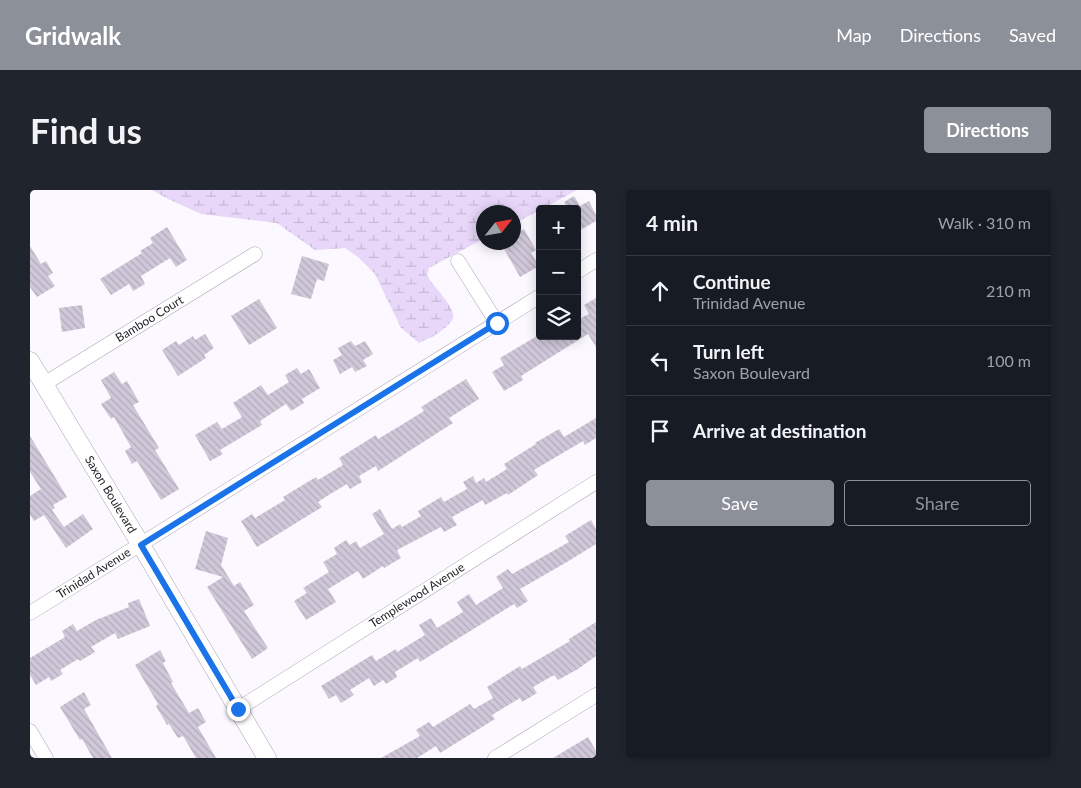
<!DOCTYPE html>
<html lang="en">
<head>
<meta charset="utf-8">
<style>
  body { margin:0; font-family:Lato,sans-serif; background:#20242c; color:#f1f3f6 }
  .controls { position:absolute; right:15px; top:15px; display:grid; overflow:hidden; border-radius:5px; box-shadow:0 2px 12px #0003 }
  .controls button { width:45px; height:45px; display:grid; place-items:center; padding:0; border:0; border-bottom:1px solid #363941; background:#171b24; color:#f1f3f6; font:25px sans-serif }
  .compass { position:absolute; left:446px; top:15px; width:45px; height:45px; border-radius:50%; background:#171b24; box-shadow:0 2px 12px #0003; rotate:59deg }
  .stop { position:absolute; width:15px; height:15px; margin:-11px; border:4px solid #1a73e8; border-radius:50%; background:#fff }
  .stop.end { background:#1a73e8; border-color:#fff; box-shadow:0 1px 5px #0008 }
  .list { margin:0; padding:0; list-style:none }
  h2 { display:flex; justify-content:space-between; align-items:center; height:65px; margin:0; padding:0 20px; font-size:21px }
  h2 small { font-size:16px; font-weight:400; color:#9ea1a6 }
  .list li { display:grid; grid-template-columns:32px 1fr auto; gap:15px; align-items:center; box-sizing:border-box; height:70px; padding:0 20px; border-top:1px solid #363941 }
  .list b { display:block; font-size:19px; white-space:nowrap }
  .list p { margin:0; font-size:16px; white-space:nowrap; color:#9ea1a6 }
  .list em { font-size:16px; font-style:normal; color:#9ea1a6 }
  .actions { display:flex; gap:10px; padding:15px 20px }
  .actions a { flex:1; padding:11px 0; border:1px solid #8c9099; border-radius:5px; text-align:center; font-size:18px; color:#8c9099 }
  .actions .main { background:#8c9099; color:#fff }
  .icon { flex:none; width:28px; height:28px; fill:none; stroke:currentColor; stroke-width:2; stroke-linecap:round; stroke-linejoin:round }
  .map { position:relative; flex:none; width:566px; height:568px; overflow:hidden; border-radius:5px }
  header { display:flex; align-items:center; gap:30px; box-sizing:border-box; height:70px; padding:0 25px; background:#8c9099; color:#fff }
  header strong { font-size:24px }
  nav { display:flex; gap:28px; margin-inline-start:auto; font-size:18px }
  .intro { display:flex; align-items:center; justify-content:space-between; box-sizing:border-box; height:120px; padding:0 30px }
  h1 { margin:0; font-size:35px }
  .button { padding:12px 22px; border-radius:5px; background:#8c9099; color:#fff; font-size:18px; font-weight:700 }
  main { display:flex; gap:30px; padding:0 30px }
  aside { flex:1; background:#171b24; border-radius:5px; box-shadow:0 2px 12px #0003 }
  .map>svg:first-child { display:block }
</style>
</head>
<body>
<header>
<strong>Gridwalk</strong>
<nav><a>Map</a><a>Directions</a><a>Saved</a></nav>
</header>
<div class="intro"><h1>Find us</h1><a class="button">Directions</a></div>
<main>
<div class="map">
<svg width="566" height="568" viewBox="0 0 566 568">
  <defs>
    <pattern id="wetland-marsh" width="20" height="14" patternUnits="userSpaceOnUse" patternTransform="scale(1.25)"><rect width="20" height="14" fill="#e8d7f9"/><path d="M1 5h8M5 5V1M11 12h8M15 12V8" fill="none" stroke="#c7b8d5"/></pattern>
    <pattern id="building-back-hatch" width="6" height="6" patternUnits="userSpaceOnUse" patternTransform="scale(1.25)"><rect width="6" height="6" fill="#d0c8d9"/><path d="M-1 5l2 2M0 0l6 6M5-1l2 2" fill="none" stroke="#b2abba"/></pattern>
  </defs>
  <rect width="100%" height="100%" fill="#fbf8ff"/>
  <path fill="url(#wetland-marsh)" d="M122,0H547L484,34L483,22H453V49L399,78L397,85C402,96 426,117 423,128C422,132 418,134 416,137C407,145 400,148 389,153L371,138L345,84L328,67L315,58L285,60L247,33L171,24L138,9Z"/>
  <g fill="url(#building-back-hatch)">
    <path d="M544,6L550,16L559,11L566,25V31L547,42V19H538L534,12Z"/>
    <path d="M137,37L157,70L146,77L140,68L111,86L115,94L103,101L99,94L81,105L70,89L112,63L110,61L123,53L120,48Z"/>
    <path d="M494,39L506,60L501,63L509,76L490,87L470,52H484V45Z"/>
    <path d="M0,56L11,74L16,71L23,83L18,86L25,96L7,107L0,97Z"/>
    <path d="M272,66L299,74L294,91L287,89L281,109L261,104Z"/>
    <path d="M566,108V157L558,144L491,186L493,190L474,201L462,182L474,175L470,168L507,146H547V130L559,124L554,115Z"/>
    <path d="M229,109L247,138L219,155L201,126Z"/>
    <path d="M52,115L55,138L32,142L29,118Z"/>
    <path d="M175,144L184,158L174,165L176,168L148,186L132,160L146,151L149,155L163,146L165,150Z"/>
    <path d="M321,151L325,156L335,151L343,164L333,170L337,176L325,182L322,177L310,184L303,170L312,165L308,158Z"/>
    <path d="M267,178L271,184L279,179L290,198L272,209L274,213L261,221L256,214L230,231L232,235L190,260L193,264L180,271L165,245L187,232L192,239L212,227L203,213L231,195L238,205L259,192L255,185Z"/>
    <path d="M84,182L92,194L97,191L109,212L103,215L129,258L125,260L149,299L131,310L107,271L102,274L95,261L101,257L84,227L81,229L71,214L81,208L71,190Z"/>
    <path d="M436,189L449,209L419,228L423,233L348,281L346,276L329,286L332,292L320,299L317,294L297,306L288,312L292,317L227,357L211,331L222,324L225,328L255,310L253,307L286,287L288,290L313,275L309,268L346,245L348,249L368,237L394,221L391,217Z"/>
    <path d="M566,228V248L555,255L553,251L504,280L508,285L478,305L477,303L455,315L453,310L422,327L427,335L414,342L411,337L367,360L371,368L354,378L353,376L333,389L328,381L298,399L306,412L276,430L264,411L277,403L273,398L299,382L293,372L307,364L304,358L316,350L320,355L326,351L330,358L354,344L342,324L350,319L362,339L370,334L372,337L391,326L388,321L411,307L414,312L437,299L433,292L443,286L446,293L454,288L456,292L477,279L474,274L506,254L505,253L529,239L534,247Z"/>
    <path d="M0,246L37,307L23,315L25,318L22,320L34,337L53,324L63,339L36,358L14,325L4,331L0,325V306L11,299L0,282Z"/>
    <path d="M561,330L566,339V354L537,372L490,399L498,411L487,418L484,414L390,472L388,468L365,482L367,487L356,494L353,490L344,496L339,488L320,500L324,505L311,513L306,505L299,509L291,496L342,465L346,471L366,459L367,462L395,445L389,435L401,428L407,438L433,422L427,412L439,404L446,415L473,398L466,387L478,379L482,384L539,352L535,346Z"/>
    <path d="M176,341L198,348L191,375L204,396L210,392L224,415L214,421L238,458L222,469L177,397L193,387L165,379Z"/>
    <path d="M109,409L120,436L88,449L85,443L61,457L65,462L50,471L48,469L30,480L33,484L21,491L19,487L6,495L0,485V468L35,447L32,441L43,434L47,441L66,430L99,417L98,413Z"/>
    <path d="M566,432V466L548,479L528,490L524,485L503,497L507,503L492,512L490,508L462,525L465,529L410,563L406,556L387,568H351L390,546L386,540L399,532L403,537L440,514L444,519L463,508L457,497L490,476L492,479L540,451L539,449Z"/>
    <path d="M130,460L136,471L133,473L143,492L141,493L159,523L168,518L176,532L168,537L186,568H166L153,546L148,548L139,534L137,535L126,516L128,514L105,475Z"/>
    <path d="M54,502L61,515L54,519L82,568H63L52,549L50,550L30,517Z"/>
    <path d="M558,547L566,561V566L562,568H523Z"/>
  </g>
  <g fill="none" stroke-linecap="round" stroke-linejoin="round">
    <g stroke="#ada5b5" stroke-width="15">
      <g id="minor">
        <path d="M428,71L467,133"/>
        <path d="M547,82L566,70"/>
        <path id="s1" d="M14,194L225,64"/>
        <path id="s2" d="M0,423L510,106"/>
        <path id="s3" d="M208,519L566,292"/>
        <path d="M0,541L16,568"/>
        <path d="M465,568L566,505"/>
      </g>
    </g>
    <g stroke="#ada5b5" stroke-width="19">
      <g id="major">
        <path id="s4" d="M0,171L111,355L237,568"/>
      </g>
    </g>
    <use href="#minor" stroke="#fff" stroke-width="14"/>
    <use href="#major" stroke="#fff" stroke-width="18"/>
  </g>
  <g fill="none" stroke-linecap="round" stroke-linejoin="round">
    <path stroke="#1a73e8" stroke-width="6" d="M208,519L111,355L467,133"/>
  </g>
  <g text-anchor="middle" stroke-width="5" stroke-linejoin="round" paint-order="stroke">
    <g font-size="12" fill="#201d23" stroke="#fff">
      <text dy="4" stroke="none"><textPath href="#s1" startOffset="124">Bamboo Court</textPath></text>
      <text dy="4" stroke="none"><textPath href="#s4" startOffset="156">Saxon Boulevard</textPath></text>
      <text dy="4" stroke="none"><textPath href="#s2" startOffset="75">Trinidad Avenue</textPath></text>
      <text dy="4" stroke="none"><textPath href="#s3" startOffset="212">Templewood Avenue</textPath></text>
    </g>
  </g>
</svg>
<div class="controls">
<button>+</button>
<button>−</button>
<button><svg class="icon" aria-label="layers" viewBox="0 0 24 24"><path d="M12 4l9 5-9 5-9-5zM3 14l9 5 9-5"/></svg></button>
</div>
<svg class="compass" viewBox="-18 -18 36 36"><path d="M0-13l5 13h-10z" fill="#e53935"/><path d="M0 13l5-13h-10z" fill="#9ea1a6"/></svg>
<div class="stop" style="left:467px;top:133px"></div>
<div class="stop end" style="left:208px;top:519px"></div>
</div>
<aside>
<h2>4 min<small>Walk · 310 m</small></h2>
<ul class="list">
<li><svg class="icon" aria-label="ahead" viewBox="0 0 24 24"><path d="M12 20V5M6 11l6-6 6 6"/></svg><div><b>Continue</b><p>Trinidad Avenue</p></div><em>210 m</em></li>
<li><svg class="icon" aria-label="left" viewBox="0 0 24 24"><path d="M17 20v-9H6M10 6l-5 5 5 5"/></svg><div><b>Turn left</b><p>Saxon Boulevard</p></div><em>100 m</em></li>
<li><svg class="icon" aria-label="arrive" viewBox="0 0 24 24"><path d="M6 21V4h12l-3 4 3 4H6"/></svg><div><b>Arrive at destination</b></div></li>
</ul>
<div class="actions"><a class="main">Save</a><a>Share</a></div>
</aside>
</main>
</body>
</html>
